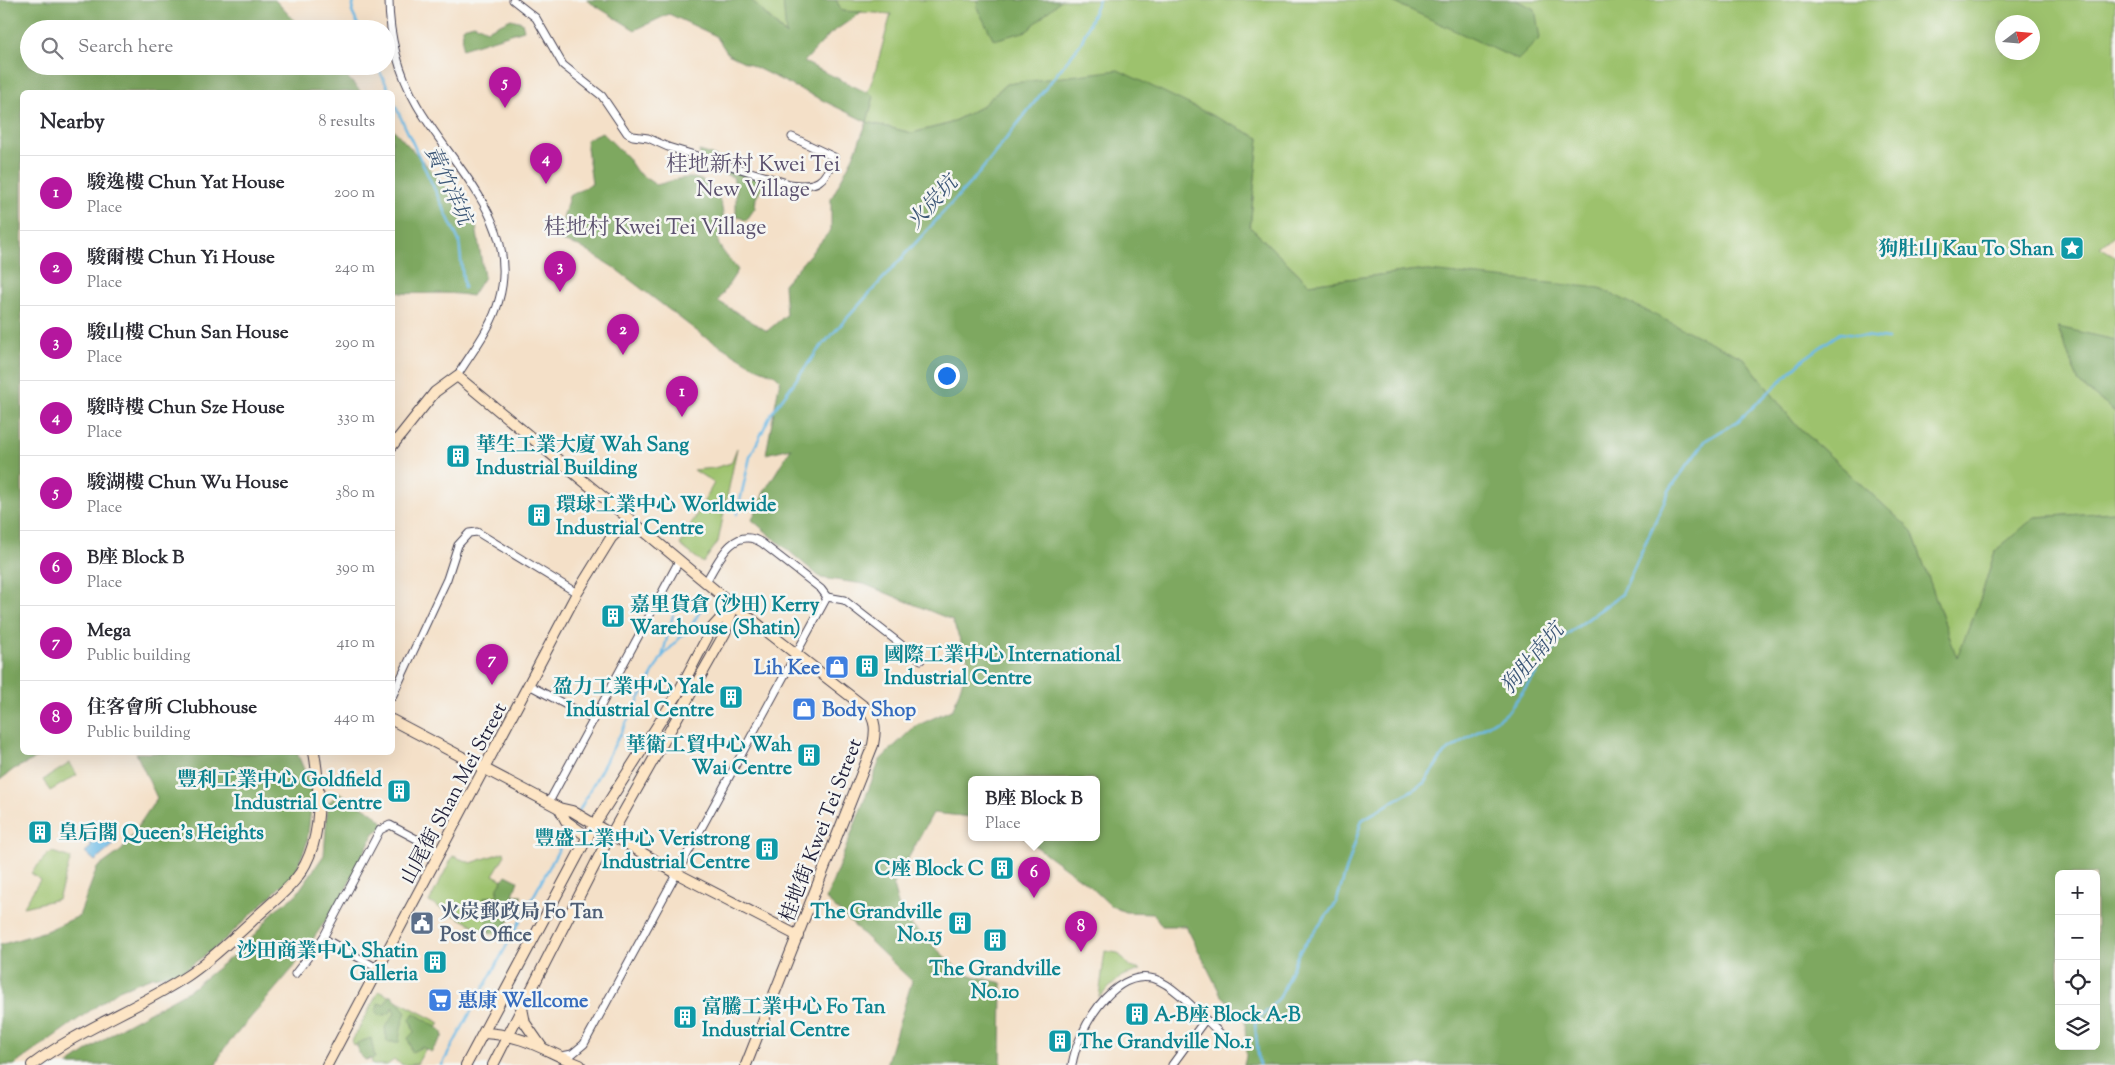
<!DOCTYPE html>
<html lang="en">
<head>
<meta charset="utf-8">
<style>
  body { margin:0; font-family:"Sorts Mill Goudy","Noto Serif TC",serif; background:#f2f2f3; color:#2b2b33 }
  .controls { position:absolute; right:15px; bottom:15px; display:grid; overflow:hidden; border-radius:8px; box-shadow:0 5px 20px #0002 }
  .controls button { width:45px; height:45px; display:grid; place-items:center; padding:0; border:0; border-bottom:1px solid #e1e1e2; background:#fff; color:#2b2b33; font:25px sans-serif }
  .compass { position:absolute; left:1995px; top:15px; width:45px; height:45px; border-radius:50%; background:#fff; box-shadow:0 5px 20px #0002; rotate:74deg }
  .you { position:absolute; left:946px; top:375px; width:18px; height:18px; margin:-12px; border:4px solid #fff; border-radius:50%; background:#1a73e8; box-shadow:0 0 0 8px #1a73e833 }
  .badge { display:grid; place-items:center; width:32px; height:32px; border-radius:50%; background:#b5179e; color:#fff; font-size:16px; font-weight:700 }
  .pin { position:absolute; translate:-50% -41px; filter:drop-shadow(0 1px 2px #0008) }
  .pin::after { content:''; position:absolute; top:26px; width:18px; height:15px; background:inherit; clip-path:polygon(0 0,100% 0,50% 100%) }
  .popup { position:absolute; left:968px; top:776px; width:132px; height:65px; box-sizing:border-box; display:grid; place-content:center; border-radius:8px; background:#fff; filter:drop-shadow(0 1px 4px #0005); font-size:16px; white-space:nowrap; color:#7c7c81 }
  .popup b { font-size:19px; color:#2b2b33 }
  .popup::after { content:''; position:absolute; left:50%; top:100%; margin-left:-10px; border:10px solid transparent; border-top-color:#fff }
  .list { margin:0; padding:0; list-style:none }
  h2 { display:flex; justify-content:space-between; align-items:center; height:65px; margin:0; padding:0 20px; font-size:21px }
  h2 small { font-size:16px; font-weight:400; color:#7c7c81 }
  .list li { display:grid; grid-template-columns:32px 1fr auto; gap:15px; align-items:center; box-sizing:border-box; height:75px; padding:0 20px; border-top:1px solid #e1e1e2 }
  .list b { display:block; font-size:19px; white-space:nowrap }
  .list p { margin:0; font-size:16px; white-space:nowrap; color:#7c7c81 }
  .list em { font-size:16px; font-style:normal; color:#7c7c81 }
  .icon { flex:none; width:28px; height:28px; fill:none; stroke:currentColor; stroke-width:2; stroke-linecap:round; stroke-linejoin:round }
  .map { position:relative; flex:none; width:2115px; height:1065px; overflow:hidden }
  .search { position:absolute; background:#fff; box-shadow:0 5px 20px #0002; left:20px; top:20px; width:375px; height:55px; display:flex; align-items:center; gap:12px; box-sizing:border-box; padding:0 18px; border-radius:28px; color:#7c7c81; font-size:19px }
  .panel { position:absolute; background:#fff; box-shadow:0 5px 20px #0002; left:20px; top:90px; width:375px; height:665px; border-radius:8px }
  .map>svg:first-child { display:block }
</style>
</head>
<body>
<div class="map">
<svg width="2115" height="1065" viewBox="0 0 2115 1065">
  <rect width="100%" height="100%" fill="#f6f6f2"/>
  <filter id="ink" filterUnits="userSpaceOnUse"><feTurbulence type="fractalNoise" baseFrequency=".02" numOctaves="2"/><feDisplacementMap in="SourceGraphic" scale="10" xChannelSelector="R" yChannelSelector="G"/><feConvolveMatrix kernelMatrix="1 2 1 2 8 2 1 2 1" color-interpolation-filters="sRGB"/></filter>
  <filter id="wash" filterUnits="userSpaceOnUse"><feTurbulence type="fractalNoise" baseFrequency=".0096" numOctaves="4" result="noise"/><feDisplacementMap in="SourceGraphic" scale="20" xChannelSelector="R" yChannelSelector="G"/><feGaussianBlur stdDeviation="1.12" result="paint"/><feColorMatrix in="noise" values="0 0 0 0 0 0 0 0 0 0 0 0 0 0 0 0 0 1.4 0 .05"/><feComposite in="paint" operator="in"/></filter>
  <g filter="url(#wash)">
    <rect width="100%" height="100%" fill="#f4e0c8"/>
    <g fill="#9dc26d" stroke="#607254" fill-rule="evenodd">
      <path d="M751,0H783L787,35Z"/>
      <path d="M836,0H978L977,8L1027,31L1061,0H1389L1408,9H1535L1515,0H2115V235L2100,247L2115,256V340L2058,328L2079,383L2115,412V512L2036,517L1995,551L1981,597L1957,659L1912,531L1794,423L1745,359L1418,270L1309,284L1250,227L1259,138L1006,84L981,107L948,124L912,133L867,122L874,97L867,93L874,76L891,14L842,11ZM2002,22H2032V52H2002Z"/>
      <path d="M737,448L718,542L703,563L680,545L714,483L694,470L714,468L731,463Z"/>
      <path d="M70,763L77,775L50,791L43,780Z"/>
      <path d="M52,852L71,858L58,899L23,907L40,880L31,873L47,855Z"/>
      <path d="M504,852L505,855L493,875L511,884L492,929L486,932L429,902L453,856L471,863Z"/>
      <path d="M1105,951L1118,953L1130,967L1141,970L1122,976L1099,997Z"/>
      <path d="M379,991L440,1023L417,1064L403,1065L394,1060L387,1065H373L368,1052L353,1044L352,1041Z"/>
    </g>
    <g fill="#7ea860" stroke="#50654e" fill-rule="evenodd">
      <path d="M0,0H275L302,29H29V66H337L361,92H22V752L48,753L14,769L0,780Z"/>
      <path d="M586,0H751L786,35L783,0H836L842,11L862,12L830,34L804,62L874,96L867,122L912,133L948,124L981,107L1006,84L1118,70L1259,138L1250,227L1309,284L1418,270L1600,288L1745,359L1794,423L1912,531L1957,658L1981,597L1995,551L2035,517L2115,512V1065H1244L1246,1055L1245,1018L1221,995L1186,926H1162L1153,913L1125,912L1111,906L1089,885L1023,837H1096V779H972L971,817L933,813L893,886L901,915L962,973L1002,983L1001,1065H886L912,981L826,899L880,760L914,727L953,709L969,662L952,620L864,584L821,578L752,520L764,492L791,448L766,454L780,380L775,375L757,368L702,335L613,267L579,246L551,238L561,227L569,196L592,184L586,140L602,132L627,157L637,172L656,185C666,183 677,178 687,178C713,176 726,203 723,227C722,233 716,238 719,245C724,254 732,262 738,270L718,301L767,331L786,315L784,284L831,230V199L853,157L867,122L728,54L716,36L669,14L635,30ZM2059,874H2096V1046H2059Z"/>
      <path d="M978,0H1061L1027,31L994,40L977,8Z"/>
      <path d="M1389,0H1515L1535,9L1540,38L1518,60Z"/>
      <path d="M511,19L522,22L524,30L462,49L463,27L474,24L487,30Z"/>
      <path d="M392,128L444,184L453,202L476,226L484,277L472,296C444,290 419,296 393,292Z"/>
      <path d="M699,151C724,156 740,177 767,180L756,198L755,208L746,221L736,215V190L733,177L703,167Z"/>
      <path d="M2058,327L2115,340V412L2079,383Z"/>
      <path d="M136,753H297L313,790L307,843L295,873L219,945L182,972L152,977L119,990L14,1065H0V945L46,931L79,916L97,868L122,850L157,798Z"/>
      <path d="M340,793L373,813L386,825L374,833L343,895L294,967L222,1051L216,1065H67L122,1027L190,990L246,945L276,909L296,895L324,855L328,803Z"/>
      <path d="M506,875L518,881L513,895H522L503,932L490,934L487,926L486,914L497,906L485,907L479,911L475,907L485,897L497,896L498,887Z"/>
      <path d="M391,994L406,1012C403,1019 399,1035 399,1042H387L385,1028L395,1013L392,1007L390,1013L381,1016L376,1013L378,1003L384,1005Z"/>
      <path d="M414,1013L441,1030L443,1036L431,1052L422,1047L412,1052L408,1038L414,1032L410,1019Z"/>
      <path d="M371,1038L375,1058L365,1060L358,1053L357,1043Z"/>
    </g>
    <path fill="#6cbae6" stroke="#476e90" d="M105,828L117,842L95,861L85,852L91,847V837Z"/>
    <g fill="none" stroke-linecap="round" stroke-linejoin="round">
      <g stroke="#6cbae6" stroke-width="2.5">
        <path d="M354,0L352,12L360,29"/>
        <path d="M377,66L390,92"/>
        <path d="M392,99L459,241L464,288"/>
        <path d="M737,514L750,457L771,414L818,350L980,172L1081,43L1099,0"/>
        <path d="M662,657L673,615"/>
        <path d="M579,811L661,658L691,626L705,603"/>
        <path d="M442,1065L571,827"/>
        <path d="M1259,1065L1255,1024L1280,997L1299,952L1336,903L1362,820L1424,783L1444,753L1507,713L1562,638L1622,594L1670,489L1706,440L1738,421L1804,359L1840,333L1888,339"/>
      </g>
    </g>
  </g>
  <g filter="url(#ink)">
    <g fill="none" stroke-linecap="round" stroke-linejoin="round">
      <g stroke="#423e50" stroke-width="9">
        <g id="street">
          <path d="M389,0C389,36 399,74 417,105C452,166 521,223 499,300C492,327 472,352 457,376"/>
          <path d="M513,0L536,18L563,65L602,96L627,133L633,136L648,138L668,147L790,184C817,188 825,182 834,157L792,137"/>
          <path d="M827,597L844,600L921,660"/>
          <path d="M529,685L594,720"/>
          <path d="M392,697L447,579L458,545L469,533L477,532L482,535L577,593"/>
          <path d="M549,802L679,561"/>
          <path d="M323,938L379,969"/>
          <path d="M295,974L323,938L380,830L390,825L441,852"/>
          <path d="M562,1056L572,1054L584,1044L827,597L821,589L762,543C734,524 718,561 706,582"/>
          <path d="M1072,1065C1077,1032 1112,967 1155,979C1176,986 1203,1018 1220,1033"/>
          <path d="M1172,1065L1205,1020"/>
        </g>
      </g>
      <g stroke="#423e50" stroke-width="12">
        <g id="secondary">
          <path d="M392,446L435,392L457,376L733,605L867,709C876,721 876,730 873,745L746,1065"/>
          <path d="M392,720L559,808L572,811L676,873L798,936"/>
          <path d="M559,808L566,821L588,837"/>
          <path d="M522,1008L525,1023L541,1046"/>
          <path d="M484,1033C526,1035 544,1051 580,1065"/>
          <path d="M32,1065C80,1029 137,1009 187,976C210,961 230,941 251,922C265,908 282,896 295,880C323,846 321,793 314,752"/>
          <path d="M327,1065L577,593L611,538L619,530L637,527"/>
          <path d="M466,1065L594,825L677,695L712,628L733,605"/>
          <path d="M493,1065L604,847L725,633L733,608"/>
        </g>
      </g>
      <use href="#street" stroke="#fff" stroke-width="7"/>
      <use href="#secondary" stroke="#fde5c5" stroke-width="10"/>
    </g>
  </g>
  <defs>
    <g id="sight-square" transform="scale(1.25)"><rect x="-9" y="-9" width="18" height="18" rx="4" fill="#0f9aa8" stroke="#f6f6f2"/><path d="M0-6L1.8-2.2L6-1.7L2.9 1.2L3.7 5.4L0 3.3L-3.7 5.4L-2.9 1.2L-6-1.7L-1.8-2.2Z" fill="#fff"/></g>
    <g id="building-square" transform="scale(1.25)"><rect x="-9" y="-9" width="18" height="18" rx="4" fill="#0f9aa8" stroke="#f6f6f2"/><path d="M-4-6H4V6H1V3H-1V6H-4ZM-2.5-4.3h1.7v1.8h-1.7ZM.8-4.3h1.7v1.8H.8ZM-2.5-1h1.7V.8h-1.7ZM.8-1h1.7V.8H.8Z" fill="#fff"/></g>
    <g id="shop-square" transform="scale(1.25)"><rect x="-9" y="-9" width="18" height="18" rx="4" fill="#3f7fe0" stroke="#f6f6f2"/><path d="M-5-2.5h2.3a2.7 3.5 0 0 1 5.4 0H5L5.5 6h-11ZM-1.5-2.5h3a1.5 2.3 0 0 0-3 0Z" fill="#fff"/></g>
    <g id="civic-square" transform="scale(1.25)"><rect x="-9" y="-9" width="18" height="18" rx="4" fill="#5c6f8a" stroke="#f6f6f2"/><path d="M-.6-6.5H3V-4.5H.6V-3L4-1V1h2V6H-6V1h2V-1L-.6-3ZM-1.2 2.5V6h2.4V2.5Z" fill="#fff"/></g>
    <g id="supermarket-square" transform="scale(1.25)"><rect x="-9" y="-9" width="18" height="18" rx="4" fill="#3f7fe0" stroke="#f6f6f2"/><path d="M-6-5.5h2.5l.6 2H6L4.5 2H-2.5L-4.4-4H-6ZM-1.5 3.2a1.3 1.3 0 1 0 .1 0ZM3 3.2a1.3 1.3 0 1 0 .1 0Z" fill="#fff"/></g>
  </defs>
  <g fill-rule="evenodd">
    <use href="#sight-square" x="2072" y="248"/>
    <use href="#building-square" x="458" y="456"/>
    <use href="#building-square" x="539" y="515"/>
    <use href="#building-square" x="613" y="616"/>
    <use href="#building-square" x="867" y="666"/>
    <use href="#shop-square" x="837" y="667"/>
    <use href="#building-square" x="731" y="697"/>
    <use href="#shop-square" x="804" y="709"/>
    <use href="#building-square" x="809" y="755"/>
    <use href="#building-square" x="399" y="791"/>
    <use href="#building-square" x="40" y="832"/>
    <use href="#building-square" x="767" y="849"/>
    <use href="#building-square" x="1002" y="868"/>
    <use href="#civic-square" x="422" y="923"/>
    <use href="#building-square" x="960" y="923"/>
    <use href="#building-square" x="995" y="940"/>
    <use href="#building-square" x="435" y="962"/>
    <use href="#supermarket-square" x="440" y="1000"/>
    <use href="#building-square" x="1137" y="1014"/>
    <use href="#building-square" x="685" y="1017"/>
    <use href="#building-square" x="1060" y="1041"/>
  </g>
  <g text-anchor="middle" stroke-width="5" stroke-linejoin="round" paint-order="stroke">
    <g font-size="20" font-weight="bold" fill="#0d838f" stroke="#f6f6f2" text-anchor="end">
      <text x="2054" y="255">狗肚山 Kau To Shan</text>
      <text x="476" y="451" text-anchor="start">華生工業大廈 Wah Sang<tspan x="476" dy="23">Industrial Building</tspan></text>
      <text x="556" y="511" text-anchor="start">環球工業中心 Worldwide<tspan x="556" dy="23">Industrial Centre</tspan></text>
      <text x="630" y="611" text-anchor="start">嘉里貨倉 (沙田) Kerry<tspan x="630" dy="23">Warehouse (Shatin)</tspan></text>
      <text x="884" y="661" text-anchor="start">國際工業中心 International<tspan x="884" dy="23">Industrial Centre</tspan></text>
      <text x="714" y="693">盈力工業中心 Yale<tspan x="714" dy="23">Industrial Centre</tspan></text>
      <text x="792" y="751">華衛工貿中心 Wah<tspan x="792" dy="23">Wai Centre</tspan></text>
      <text x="382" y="786">豐利工業中心 Goldfield<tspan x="382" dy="23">Industrial Centre</tspan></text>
      <text x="58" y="839" text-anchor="start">皇后閣 Queen's Heights</text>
      <text x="750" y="845">豐盛工業中心 Veristrong<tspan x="750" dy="23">Industrial Centre</tspan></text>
      <text x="984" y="875">C座 Block C</text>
      <text x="942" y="918">The Grandville<tspan x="942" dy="23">No.15</tspan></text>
      <text x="418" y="957">沙田商業中心 Shatin<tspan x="418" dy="23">Galleria</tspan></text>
      <text x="995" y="975" text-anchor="middle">The Grandville<tspan x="995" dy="23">No.10</tspan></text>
      <text x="702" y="1013" text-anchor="start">富騰工業中心 Fo Tan<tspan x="702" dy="23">Industrial Centre</tspan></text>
      <text x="1154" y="1021" text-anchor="start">A-B座 Block A-B</text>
      <text x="1078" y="1048" text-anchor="start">The Grandville No.1</text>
    </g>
    <g font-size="20" font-weight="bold" fill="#366cbe" stroke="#f6f6f2" text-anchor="start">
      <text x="820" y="674" text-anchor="end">Lih Kee</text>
      <text x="822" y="716">Body Shop</text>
      <text x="458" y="1007">惠康 Wellcome</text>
    </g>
    <g font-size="20" fill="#22223b" stroke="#f6f6f2">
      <text transform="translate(453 793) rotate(-62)" y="7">山尾街 Shan Mei Street</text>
      <text transform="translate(820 830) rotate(-69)" y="7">桂地街 Kwei Tei Street</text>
    </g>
    <g font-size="20" font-weight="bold" fill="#4e5e75" stroke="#f6f6f2" text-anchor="start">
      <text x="440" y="918">火炭郵政局 Fo Tan<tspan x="440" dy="23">Post Office</tspan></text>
    </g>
    <g font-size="21" font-style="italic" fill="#3c5777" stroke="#f6f6f2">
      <text transform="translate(449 185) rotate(65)" y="7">黃竹洋坑</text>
      <text transform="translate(932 202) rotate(-48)" y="7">火炭坑</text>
      <text transform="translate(1532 658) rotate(-50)" y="7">狗肚南坑</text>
    </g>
    <g font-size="22" fill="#5b516e" stroke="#f6f6f2">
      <text x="753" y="171">桂地新村 Kwei Tei<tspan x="753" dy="25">New Village</tspan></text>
      <text x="655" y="234">桂地村 Kwei Tei Village</text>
    </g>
  </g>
</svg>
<div class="controls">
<button>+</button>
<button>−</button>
<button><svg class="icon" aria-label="locate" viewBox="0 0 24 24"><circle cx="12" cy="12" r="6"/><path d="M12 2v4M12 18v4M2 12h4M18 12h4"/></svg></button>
<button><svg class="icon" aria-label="layers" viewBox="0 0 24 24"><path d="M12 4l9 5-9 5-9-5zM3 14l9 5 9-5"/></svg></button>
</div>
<svg class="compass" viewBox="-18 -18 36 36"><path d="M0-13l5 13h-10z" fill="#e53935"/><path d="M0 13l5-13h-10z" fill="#7c7c81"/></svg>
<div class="you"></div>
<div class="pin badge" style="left:682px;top:417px">1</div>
<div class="pin badge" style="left:623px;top:355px">2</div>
<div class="pin badge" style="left:560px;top:292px">3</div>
<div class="pin badge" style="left:546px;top:184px">4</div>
<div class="pin badge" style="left:505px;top:108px">5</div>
<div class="pin badge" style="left:1034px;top:898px">6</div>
<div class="popup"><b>B座 Block B</b>Place</div>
<div class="pin badge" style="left:492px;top:685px">7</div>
<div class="pin badge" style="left:1081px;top:952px">8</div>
<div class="search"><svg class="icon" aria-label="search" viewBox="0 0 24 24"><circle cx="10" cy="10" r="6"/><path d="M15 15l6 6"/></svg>Search here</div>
<section class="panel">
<h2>Nearby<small>8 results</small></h2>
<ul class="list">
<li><span class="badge">1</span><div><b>駿逸樓 Chun Yat House</b><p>Place</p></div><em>200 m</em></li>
<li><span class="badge">2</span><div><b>駿爾樓 Chun Yi House</b><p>Place</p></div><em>240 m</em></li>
<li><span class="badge">3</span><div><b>駿山樓 Chun San House</b><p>Place</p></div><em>290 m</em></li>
<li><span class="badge">4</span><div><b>駿時樓 Chun Sze House</b><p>Place</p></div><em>330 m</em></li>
<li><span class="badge">5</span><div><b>駿湖樓 Chun Wu House</b><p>Place</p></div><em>380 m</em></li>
<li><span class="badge">6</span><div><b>B座 Block B</b><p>Place</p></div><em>390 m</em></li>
<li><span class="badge">7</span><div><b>Mega</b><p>Public building</p></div><em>410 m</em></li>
<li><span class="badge">8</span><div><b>住客會所 Clubhouse</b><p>Public building</p></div><em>440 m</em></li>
</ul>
</section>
</div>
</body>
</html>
